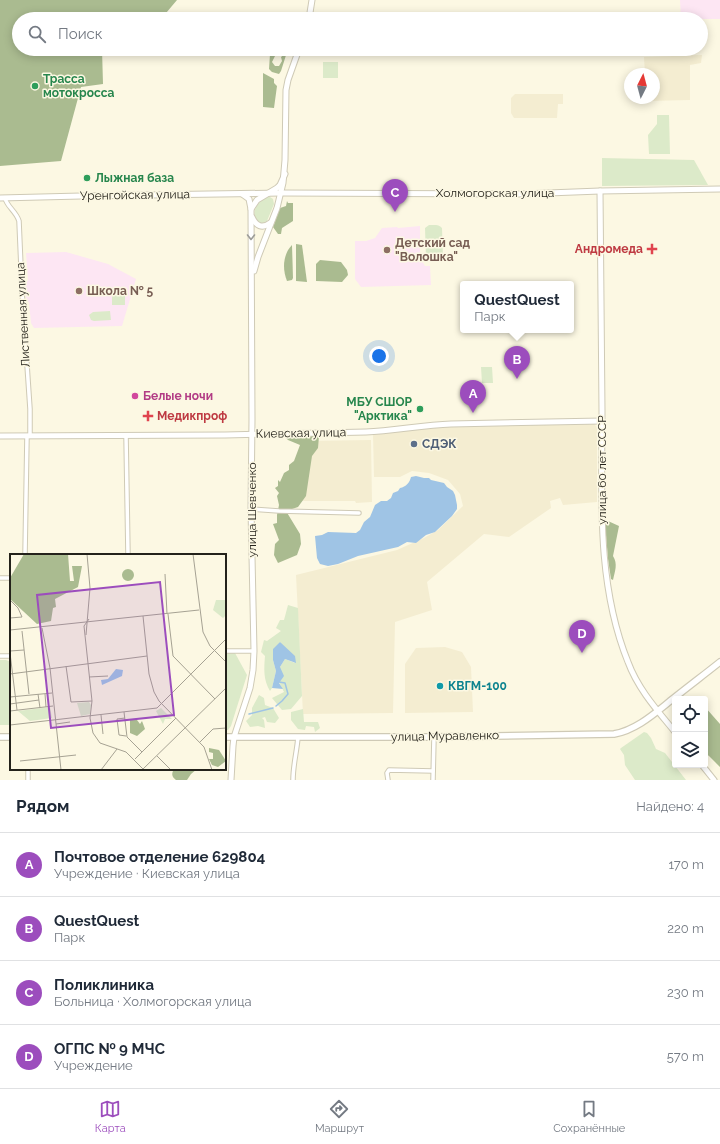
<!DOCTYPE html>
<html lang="ru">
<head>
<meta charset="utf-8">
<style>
  body { margin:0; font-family:Raleway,sans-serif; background:#f2f2f3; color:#1f2937 }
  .controls { position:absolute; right:12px; bottom:12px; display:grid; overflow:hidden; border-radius:4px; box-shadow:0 2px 10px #0003 }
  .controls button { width:36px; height:36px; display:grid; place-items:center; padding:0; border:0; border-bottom:1px solid #e0e1e3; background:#fff; color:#1f2937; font:20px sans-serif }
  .compass { position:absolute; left:624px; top:68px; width:36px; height:36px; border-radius:50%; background:#fff; box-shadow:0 2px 10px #0003; rotate:6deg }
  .you { position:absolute; left:379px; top:356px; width:14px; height:14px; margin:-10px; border:3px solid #fff; border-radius:50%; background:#1a73e8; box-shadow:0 0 0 6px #1a73e833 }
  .badge { display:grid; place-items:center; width:26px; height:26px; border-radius:50%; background:#9c4dbd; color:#fff; font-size:13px; font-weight:700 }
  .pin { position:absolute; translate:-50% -33px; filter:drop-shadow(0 1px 2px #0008) }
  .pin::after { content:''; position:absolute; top:21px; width:14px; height:12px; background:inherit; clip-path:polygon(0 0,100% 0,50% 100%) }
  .popup { position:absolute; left:460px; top:281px; width:114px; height:52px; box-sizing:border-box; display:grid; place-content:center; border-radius:4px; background:#fff; filter:drop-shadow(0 1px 3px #0005); font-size:13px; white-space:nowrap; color:#747a83 }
  .popup b { font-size:15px; color:#1f2937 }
  .popup::after { content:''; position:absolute; left:50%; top:100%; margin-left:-8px; border:8px solid transparent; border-top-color:#fff }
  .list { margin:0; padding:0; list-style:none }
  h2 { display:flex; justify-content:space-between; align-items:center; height:52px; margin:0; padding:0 16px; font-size:17px }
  h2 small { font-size:13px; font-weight:400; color:#747a83 }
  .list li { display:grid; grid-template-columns:26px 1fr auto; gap:12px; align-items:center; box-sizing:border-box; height:64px; padding:0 16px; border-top:1px solid #e0e1e3 }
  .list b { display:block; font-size:15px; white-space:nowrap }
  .list p { margin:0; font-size:13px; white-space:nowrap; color:#747a83 }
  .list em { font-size:13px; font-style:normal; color:#747a83 }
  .icon { flex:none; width:22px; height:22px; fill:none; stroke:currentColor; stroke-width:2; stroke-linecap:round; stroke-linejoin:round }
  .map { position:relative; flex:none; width:720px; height:780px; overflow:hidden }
  .search { position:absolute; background:#fff; box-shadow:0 2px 10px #0003; left:12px; right:12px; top:12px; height:44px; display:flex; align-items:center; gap:10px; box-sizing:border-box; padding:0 14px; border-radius:22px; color:#747a83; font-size:15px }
  .sheet { height:308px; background:#fff }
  nav { display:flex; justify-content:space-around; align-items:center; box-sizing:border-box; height:56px; border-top:1px solid #e0e1e3; background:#fff; font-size:11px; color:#747a83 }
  nav a { display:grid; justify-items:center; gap:2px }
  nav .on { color:#9c4dbd }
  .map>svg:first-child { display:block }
</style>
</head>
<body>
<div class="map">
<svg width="720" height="780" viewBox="0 0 720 780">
  <rect width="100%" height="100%" fill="#fcf8e3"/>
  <g fill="#f4edd1">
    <path d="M115,49H246V56L124,55Z"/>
    <path d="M702,55L701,63L690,65V100L646,101V98H654V74H645L644,57Z"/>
    <path d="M515,94H563V104H558L557,118H514L511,113V98Z"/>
    <path d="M594,424L597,427V502L563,505L560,498L550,501L551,508L509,537L484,534L427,582L432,610L395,622L393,713L303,714L296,575L397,550L424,538L438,530L463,506L460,494L448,480L429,473L412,471L400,477H374L373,434L446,427Z"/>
    <path d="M371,440L372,502L356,503L355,501H302V441Z"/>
    <path d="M445,647L462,652L471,667L473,712L405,713V664L416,648Z"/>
  </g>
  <g fill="#fde6f3">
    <path d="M680,0H720V19H681Z"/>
    <path d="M420,226V258L425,266H430L431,285L361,287L355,279V241H366L375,238L382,228L397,227L398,228Z"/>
    <path d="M66,252L108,264L136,279L122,326L34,328L31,323L29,303L26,297L25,285L28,280L26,253Z"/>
  </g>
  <g fill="#dceac9">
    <rect x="323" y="62" width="15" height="16"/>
    <path d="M657,115H669L670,154H649L648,135L657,124Z"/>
    <path d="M602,158L694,160L708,185L602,186Z"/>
    <path d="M266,197H270L273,199L274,204L267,221L263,223H259C258,221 256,219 255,217C252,209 260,200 266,197Z"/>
    <path d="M429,225C434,225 439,224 442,228L443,258L440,261H430L426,258L425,228Z"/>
    <path d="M125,287V305H112V288Z"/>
    <path d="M110,311L111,320L94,321L91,320L89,315L93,312Z"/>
    <path d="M481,367H492L493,383H482Z"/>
    <path d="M288,605L298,608L302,696L291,709L282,710L272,698L284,692L279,682L280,667L285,659L295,663L280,642L273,660L276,671L272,688L270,691C263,680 264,668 265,656L261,652L264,640L267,641L281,631L276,628L280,620H284Z"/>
    <path d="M225,653H235L247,675L231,726L228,730H225Z"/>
    <path d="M0,660H6L11,662V724L10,725H0Z"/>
    <path d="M259,695L264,698L265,705L273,708L279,718L275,723L267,722L265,717L262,718L264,720L265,728L258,726L250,727L246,721L252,715V708Z"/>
    <path d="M303,709L304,722H318L320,728L315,732L314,727L306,726L305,730L298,729L291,720V712Z"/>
    <path d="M644,732L647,733L651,738L656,749L665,753L686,780H635L625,765L624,755L620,749L621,748Z"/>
  </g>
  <g fill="#aabb90">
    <path d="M0,0H177L161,19H19V49H102L103,84L81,87L61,161L0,166Z"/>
    <path d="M276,51L283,52L279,56H275L272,62L275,66H279L282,61L281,57L287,52L281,71L279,74L272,72L269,69L270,54L271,53Z"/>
    <path d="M263,73L274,79V83L277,86L274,108L263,107Z"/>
    <path d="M287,201L288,203H293V221L282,228L281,234H278L273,227L280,208L286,206Z"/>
    <path d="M296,244L302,245L307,282L296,281Z"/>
    <path d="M292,245L293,278L292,280L287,281C282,269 283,254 292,245Z"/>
    <path d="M320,260L341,262L347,270L348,275L342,282L316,281V264Z"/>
    <path d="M284,436H319L318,448L312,456L306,496L298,507L286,511L300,534L301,544L297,555L278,563L274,555L275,544L279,540L273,524L277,523V515L279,505L277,496L279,493L275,488L278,486V480L280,482L284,473L289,470V465L294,461L300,445L288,440Z"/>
    <path d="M608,521L619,526L613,556C618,564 615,571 613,580L611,579L608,559L605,523Z"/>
    <path d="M705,707L720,724V767L709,756L705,753Z"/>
    <path d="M174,769H197L191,774L187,780H176C172,777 171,774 174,769Z"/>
  </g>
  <g fill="#9fc4e5">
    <path d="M416,476L424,478H429L431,480L444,483L447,487L453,491L455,495L457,505V509L452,516L435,532L426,535L416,543L407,542L398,547L358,556L338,564L328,566L320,564L317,558L315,536L322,535L328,532L356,533L360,530L364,522L370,517L375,505L381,501H387L391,498L393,493L398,491L400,488C406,487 410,482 411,477Z"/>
    <path d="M280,642L295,656L296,663L285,659L280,667L284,676L279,683L283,689L272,688L276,671L273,660V649Z"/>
  </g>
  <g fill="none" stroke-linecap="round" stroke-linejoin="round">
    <g stroke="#9fc4e5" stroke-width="1.5">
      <path d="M276,706L282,701L288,694L285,683L279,682"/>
      <path d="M249,714L273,708"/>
    </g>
    <g stroke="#cfcab6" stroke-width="5.5">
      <g id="street">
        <path d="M5,198C7,207 16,211 19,221L22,291L30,409V436"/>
        <path d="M126,435L128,555"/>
        <path d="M251,509L279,511L359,513"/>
        <path d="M25,555L27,436"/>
        <path d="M0,578H11"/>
        <path d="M225,651H254"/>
        <path d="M0,656H11"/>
        <path d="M28,769V780"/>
        <path d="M293,780C293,765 297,751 298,737"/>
        <path d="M388,780L387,773L389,770L433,771"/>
        <path d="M433,780L434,737"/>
      </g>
    </g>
    <g stroke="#cfcab6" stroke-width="7">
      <g id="secondary">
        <path d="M309,19L312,0"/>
        <path d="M600,191C600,264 602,338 602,411C602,495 596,583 628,662C638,689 657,710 675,732"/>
        <path d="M242,194L249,199L251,209"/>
        <path d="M0,198L81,196L281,193L522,194L600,191L720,189"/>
        <path d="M252,217C256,226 262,229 270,223"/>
        <path d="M254,271L258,257L277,208L283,183L285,160L286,90L288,80L299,49"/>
        <path d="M0,436L225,435L366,432C394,431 422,425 451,424L602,421"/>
        <path d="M702,765L714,780"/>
        <path d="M231,780L233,746L234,737L250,688L253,670L254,651L251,509L252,419L251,209L257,200L277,188L280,185L285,174"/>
      </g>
    </g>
    <g stroke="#cfcab6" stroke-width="8">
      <g id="primary">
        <path d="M0,737H11"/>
        <path d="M225,737H434L614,734C637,730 656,712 674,698C689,686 705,674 720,662"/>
      </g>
    </g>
    <use href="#street" stroke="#fff" stroke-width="3.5"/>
    <use href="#secondary" stroke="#fff" stroke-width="5"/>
    <use href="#primary" stroke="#fff" stroke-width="5.5"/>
  </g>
  <defs><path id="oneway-chevron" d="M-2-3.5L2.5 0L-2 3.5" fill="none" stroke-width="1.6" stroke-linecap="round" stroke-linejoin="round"/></defs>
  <use stroke="#9c9c98" href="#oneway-chevron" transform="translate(251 237) rotate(90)"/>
  <g fill="#2e9e5b" stroke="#fcf8e3" stroke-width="1.5">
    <circle cx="35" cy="86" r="4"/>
    <circle cx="87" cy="178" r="4"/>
    <circle cx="420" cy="409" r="4"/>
  </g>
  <g fill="#e0444e" stroke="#fcf8e3" stroke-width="1.5">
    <path d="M650 243h4v4h4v4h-4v4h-4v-4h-4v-4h4z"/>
    <path d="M146 410h4v4h4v4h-4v4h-4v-4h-4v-4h4z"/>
  </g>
  <g fill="#8d6e63" stroke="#fcf8e3" stroke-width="1.5">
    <circle cx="387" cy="250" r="4"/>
    <circle cx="79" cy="291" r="4"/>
  </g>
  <circle fill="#d1479c" stroke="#fcf8e3" stroke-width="1.5" cx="135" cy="396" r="4"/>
  <circle fill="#5c6f8a" stroke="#fcf8e3" stroke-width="1.5" cx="414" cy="444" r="4"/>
  <circle fill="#0f9aa8" stroke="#fcf8e3" stroke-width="1.5" cx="440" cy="686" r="4"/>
  <g text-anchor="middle" stroke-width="3" stroke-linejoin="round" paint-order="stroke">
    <g font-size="12" font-weight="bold" fill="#27864d" stroke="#fcf8e3" text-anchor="start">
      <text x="43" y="83">Трасса<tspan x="43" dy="14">мотокросса</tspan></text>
      <text x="95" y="182">Лыжная база</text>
      <text x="412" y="406" text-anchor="end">МБУ СШОР<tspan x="412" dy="14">"Арктика"</tspan></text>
    </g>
    <g font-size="12" fill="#24221b" stroke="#fcf8e3">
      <text x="495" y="197">Холмогорская улица</text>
      <text transform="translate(135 195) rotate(-1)" y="4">Уренгойская улица</text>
      <text transform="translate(23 315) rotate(-93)" y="4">Лиственная улица</text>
      <text transform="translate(301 433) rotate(-1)" y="4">Киевская улица</text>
      <text transform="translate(602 470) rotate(-90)" y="4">улица 60 лет СССР</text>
      <text transform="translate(252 510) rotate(-90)" y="4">улица Шевченко</text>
      <text transform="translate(445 736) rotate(-1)" y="4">улица Муравленко</text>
    </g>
    <g font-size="12" font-weight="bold" fill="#785e54" stroke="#fcf8e3" text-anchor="start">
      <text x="395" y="247">Детский сад<tspan x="395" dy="14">"Волошка"</tspan></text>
      <text x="87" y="295">Школа № 5</text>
    </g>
    <g font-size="12" font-weight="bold" fill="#be3a42" stroke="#fcf8e3" text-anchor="end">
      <text x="643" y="253">Андромеда</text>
      <text x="157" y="420" text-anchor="start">Медикпроф</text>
    </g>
    <g font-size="12" font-weight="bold" fill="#b23c85" stroke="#fcf8e3" text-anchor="start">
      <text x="143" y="400">Белые ночи</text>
    </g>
    <g font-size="12" font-weight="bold" fill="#4e5e75" stroke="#fcf8e3" text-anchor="start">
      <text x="422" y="448">СДЭК</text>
    </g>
    <g font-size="12" font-weight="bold" fill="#0d838f" stroke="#fcf8e3" text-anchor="start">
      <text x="448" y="690">КВГМ-100</text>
    </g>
  </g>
  <g transform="translate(10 554)">
    <rect width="216" height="216" fill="#fcf8e3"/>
    <path d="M206,46H216V61L213,64L203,56ZM79,148L81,151L80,160L71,162L67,149ZM40,153L42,164L20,167L8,157ZM151,154L162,165H155L153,170L146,157Z" fill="#dceac9"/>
    <path d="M14,0H58L60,27H64L62,12H72L68,33L45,45L46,53L43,54L41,67L27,70L0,45V24ZM112 21a6 6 0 1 1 12 0a6 6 0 1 1-12 0ZM120,166H127L130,170L132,167L135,175L127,182L120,179ZM199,194L209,196L216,207L208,213L202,211L199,205H203V199L199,198Z" fill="#aabb90"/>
    <path d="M106,115L113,116L112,122L92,131L91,126L98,125Z" fill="#9fc4e5"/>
    <path fill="none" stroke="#a6a293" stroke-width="1" d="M183,0L193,78L200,92L216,108M155,20L157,60M0,46L8,54L12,63L0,64M158,60L163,102L205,145M133,62L139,120L144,138L149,147L194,193L202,216M79,65L74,72L82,147L80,164L83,179L90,189L116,198L134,216M32,74L40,114M0,76L189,56M12,77L19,140M76,81L80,34L77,0M0,97L14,96M0,99L7,156M56,112L61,148L82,147M40,114L51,216M0,120L137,102M79,123L98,122M28,140L30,154M35,140L36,153M0,143L42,139M0,150L29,146M0,157L43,152M114,158L117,183L132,198M91,161L93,180M115,164L107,165L109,181L116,182M46,170L60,168M0,171L147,154L216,85M190,188L203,175L216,174M147,202L161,216M125,205L166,164M10,207L66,201M133,215L216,134M91,216L107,195"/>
    <path fill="#9c4dbd" fill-opacity="0.15" stroke="#9c4dbd" stroke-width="2" d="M150,28L164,161L41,174L27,41Z"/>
    <rect width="216" height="216" fill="none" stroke="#24221b" stroke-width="2"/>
  </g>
</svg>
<div class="controls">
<button><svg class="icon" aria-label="locate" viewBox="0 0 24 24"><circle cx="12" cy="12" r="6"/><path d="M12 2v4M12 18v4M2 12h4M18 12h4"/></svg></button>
<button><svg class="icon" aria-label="layers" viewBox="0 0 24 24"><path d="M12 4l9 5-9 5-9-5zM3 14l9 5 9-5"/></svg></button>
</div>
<svg class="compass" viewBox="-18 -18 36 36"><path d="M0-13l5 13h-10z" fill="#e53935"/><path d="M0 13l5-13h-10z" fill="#747a83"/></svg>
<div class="you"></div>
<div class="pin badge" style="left:473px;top:413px">A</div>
<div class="pin badge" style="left:517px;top:379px">B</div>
<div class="popup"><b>QuestQuest</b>Парк</div>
<div class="pin badge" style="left:395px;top:212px">C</div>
<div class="pin badge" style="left:582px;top:653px">D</div>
<div class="search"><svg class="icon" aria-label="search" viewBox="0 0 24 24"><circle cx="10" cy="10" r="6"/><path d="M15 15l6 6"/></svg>Поиск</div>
</div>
<section class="sheet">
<h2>Рядом<small>Найдено: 4</small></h2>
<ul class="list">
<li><span class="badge">A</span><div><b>Почтовое отделение 629804</b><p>Учреждение · Киевская улица</p></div><em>170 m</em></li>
<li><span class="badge">B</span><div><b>QuestQuest</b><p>Парк</p></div><em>220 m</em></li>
<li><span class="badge">C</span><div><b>Поликлиника</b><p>Больница · Холмогорская улица</p></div><em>230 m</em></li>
<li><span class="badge">D</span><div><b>ОГПС № 9 МЧС</b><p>Учреждение</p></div><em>570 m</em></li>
</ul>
</section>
<nav>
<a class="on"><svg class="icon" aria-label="map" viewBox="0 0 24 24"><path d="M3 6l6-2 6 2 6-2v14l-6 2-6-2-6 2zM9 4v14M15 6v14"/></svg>Карта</a>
<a><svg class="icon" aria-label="directions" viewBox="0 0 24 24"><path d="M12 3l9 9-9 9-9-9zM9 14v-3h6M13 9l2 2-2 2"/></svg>Маршрут</a>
<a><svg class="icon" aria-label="saved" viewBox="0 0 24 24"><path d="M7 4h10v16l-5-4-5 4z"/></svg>Сохранённые</a>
</nav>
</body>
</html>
